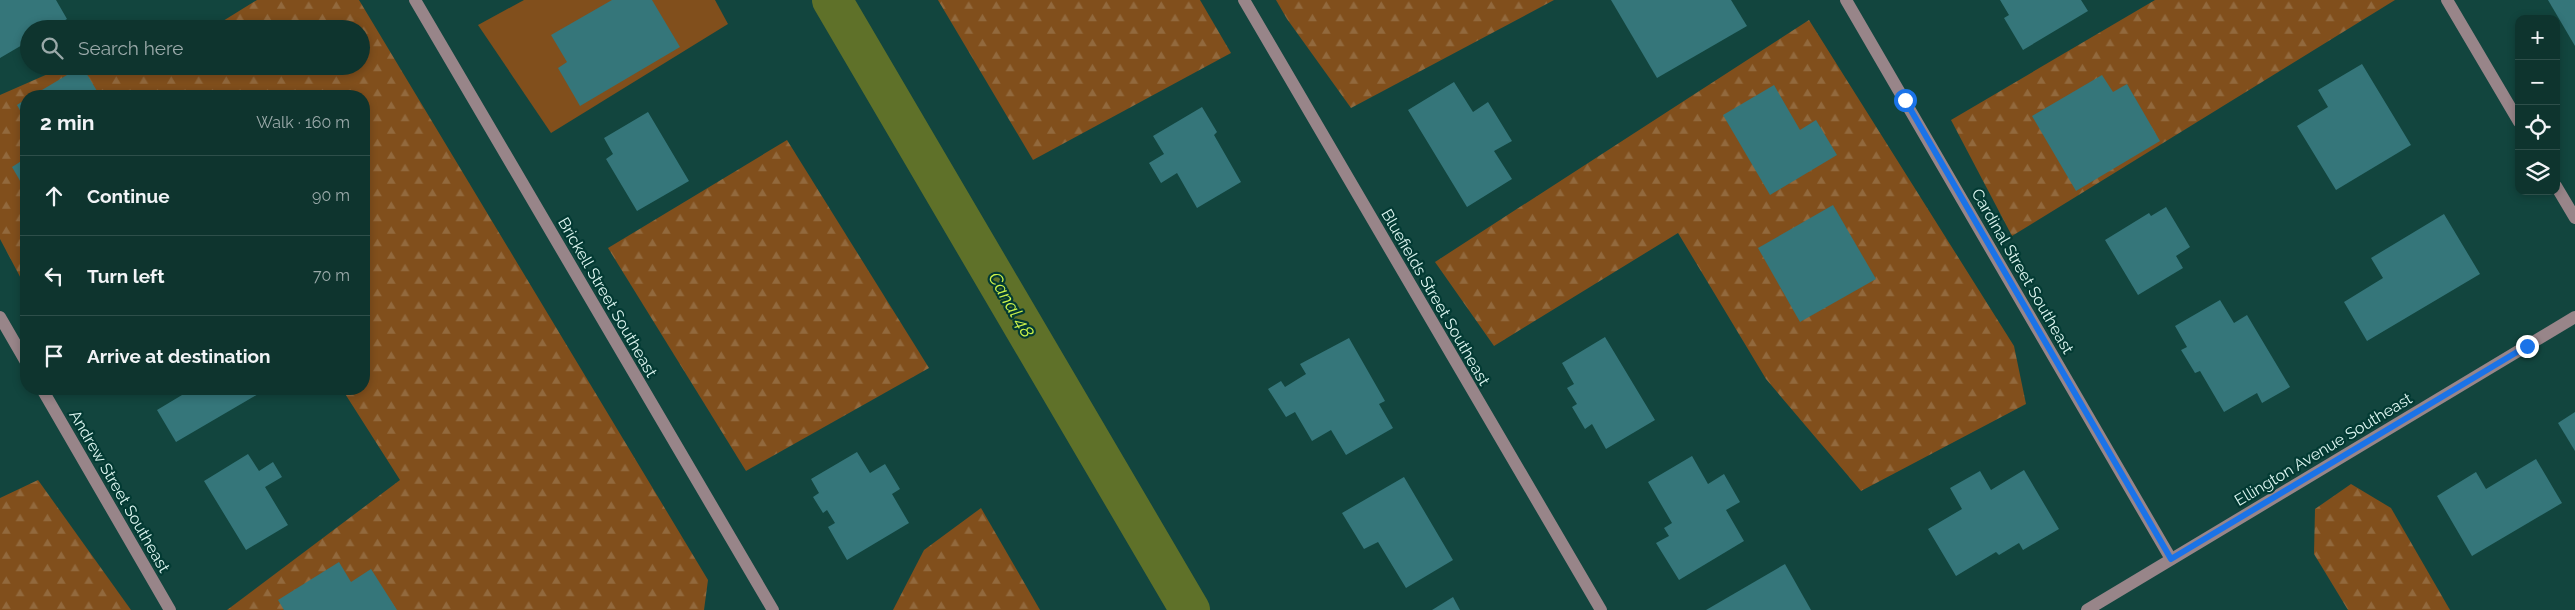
<!DOCTYPE html>
<html lang="en">
<head>
<meta charset="utf-8">
<style>
  body { margin:0; font-family:Raleway,sans-serif; background:#173c36; color:#f1f3f6 }
  .controls { position:absolute; right:15px; top:15px; display:grid; overflow:hidden; border-radius:10px; box-shadow:0 2px 8px #0003 }
  .controls button { width:45px; height:45px; display:grid; place-items:center; padding:0; border:0; border-bottom:1px solid #2e4f4a; background:#0e342e; color:#f1f3f6; font:25px sans-serif }
  .stop { position:absolute; width:15px; height:15px; margin:-11px; border:4px solid #1a73e8; border-radius:50%; background:#fff }
  .stop.end { background:#1a73e8; border-color:#fff; box-shadow:0 1px 5px #0008 }
  .list { margin:0; padding:0; list-style:none }
  h2 { display:flex; justify-content:space-between; align-items:center; height:65px; margin:0; padding:0 20px; font-size:21px }
  h2 small { font-size:16px; font-weight:400; color:#9baaaa }
  .list li { display:grid; grid-template-columns:32px 1fr auto; gap:15px; align-items:center; box-sizing:border-box; height:80px; padding:0 20px; border-top:1px solid #2e4f4a }
  .list b { display:block; font-size:19px; white-space:nowrap }
  .list em { font-size:16px; font-style:normal; color:#9baaaa }
  .icon { flex:none; width:28px; height:28px; fill:none; stroke:currentColor; stroke-width:2; stroke-linecap:round; stroke-linejoin:round }
  .map { position:relative; flex:none; width:2575px; height:610px; overflow:hidden }
  .search { position:absolute; background:#0e342e; box-shadow:0 2px 8px #0003; left:20px; top:20px; width:350px; height:55px; display:flex; align-items:center; gap:12px; box-sizing:border-box; padding:0 18px; border-radius:28px; color:#9baaaa; font-size:19px }
  .panel { position:absolute; background:#0e342e; box-shadow:0 2px 8px #0003; left:20px; top:90px; width:350px; height:305px; border-radius:20px }
  .map>svg:first-child { display:block }
</style>
</head>
<body>
<div class="map">
<svg width="2575" height="610" viewBox="0 0 2575 610">
  <defs>
    <pattern id="forest-firs" width="22" height="20" patternUnits="userSpaceOnUse" patternTransform="scale(1.25)"><rect width="22" height="20" fill="#814f1c"/><path d="M5 1l3.5 6h-7zM16 11l3.5 6h-7z" fill="#92693d"/></pattern>
  </defs>
  <rect width="100%" height="100%" fill="#12453e"/>
  <path fill="#814f1c" d="M524,0H715L728,24L551,133L478,25Z"/>
  <g fill="url(#forest-firs)">
    <path d="M257,0H359L708,580L704,610H227L400,480L342,389H364V96H26V288L0,239V95L66,66H361V29H210Z"/>
    <path d="M938,0H1200L1231,53L1033,160Z"/>
    <path d="M1276,0H1554L1351,108L1287,19Z"/>
    <path d="M2155,0H2395L2012,236L1951,120Z"/>
    <path d="M1809,20L2014,346L2026,404L1861,491L1766,379L1678,233L1494,346L1435,262Z"/>
    <path d="M787,140L929,368L746,471L608,248Z"/>
    <path d="M38,480L131,610H0V498Z"/>
    <path d="M2351,484L2391,508L2450,610H2348L2314,554L2315,509Z"/>
    <path d="M981,508L1040,610H893L924,550Z"/>
  </g>
  <g fill="none" stroke-linecap="round" stroke-linejoin="round">
    <path stroke="#5f7129" stroke-width="40" d="M832,0L1190,610"/>
  </g>
  <g fill="#35767a">
    <path d="M0,0H56L67,19L50,29H29V41L0,58Z"/>
    <path d="M612,0H652L680,47L580,106L558,68L567,62L551,35Z"/>
    <path d="M1611,0H1731L1747,26L1657,78Z"/>
    <path d="M2000,0H2081L2088,11L2023,50L2004,18L2009,15Z"/>
    <path d="M2548,0H2575V46Z"/>
    <path d="M2362,64L2411,145L2336,190L2297,126L2328,107L2318,90Z"/>
    <path d="M82,66L100,96H32Z"/>
    <path d="M2102,75L2113,92L2127,84L2160,141L2076,191L2032,116Z"/>
    <path d="M1454,82L1473,112L1488,102L1512,141L1494,151L1512,179L1467,207L1408,110Z"/>
    <path d="M1774,85L1800,130L1816,120L1837,155L1770,195L1723,115Z"/>
    <path d="M26,99V121L17,105Z"/>
    <path d="M1202,107L1217,132L1214,135L1241,182L1197,208L1177,173L1161,183L1149,163L1164,154L1153,136Z"/>
    <path d="M648,112L689,181L637,211L606,159L613,154L604,138Z"/>
    <path d="M26,158V191L12,167Z"/>
    <path d="M1833,205L1876,279L1800,322L1758,248Z"/>
    <path d="M2166,207L2190,247L2176,256L2183,268L2138,295L2105,240L2149,213L2151,216Z"/>
    <path d="M2444,214L2480,274L2367,341L2344,302L2383,278L2371,258Z"/>
    <path d="M2220,300L2234,323L2247,315L2290,387L2262,403L2257,393L2224,412L2200,371L2195,373L2181,350L2187,347L2175,326Z"/>
    <path d="M1605,337L1655,420L1606,449L1592,424L1585,429L1572,407L1577,404L1567,388L1574,384L1562,363Z"/>
    <path d="M1349,338L1385,401L1379,404L1393,428L1346,455L1331,430L1312,441L1295,412L1286,417L1268,389L1281,381L1285,387L1306,374L1300,364Z"/>
    <path d="M185,389H257L260,393L176,442L157,410L187,392Z"/>
    <path d="M2575,412V451L2558,423Z"/>
    <path d="M857,452L870,473L885,464L900,489L892,494L909,523L847,560L828,527L835,523L827,510L823,513L813,497L819,493L811,479Z"/>
    <path d="M248,454L259,471L273,462L282,477L265,487L288,525L246,550L204,481Z"/>
    <path d="M1692,456L1708,484L1724,474L1740,502L1726,510L1744,541L1679,580L1656,543L1669,536L1664,528L1672,523L1648,482Z"/>
    <path d="M2536,459L2562,503L2472,556L2437,496L2476,472L2486,489Z"/>
    <path d="M2024,470L2059,529L2023,550L2019,543L1999,555L1996,552L1956,576L1928,529L1962,509L1950,488L1980,471L1991,490Z"/>
    <path d="M1404,477L1453,560L1406,588L1378,542L1364,549L1342,513Z"/>
    <path d="M339,562L351,582L371,569L397,610H284L278,600Z"/>
    <path d="M1785,564L1811,610H1706Z"/>
    <path d="M1453,597L1460,610H1432Z"/>
  </g>
  <g fill="none" stroke-linecap="round" stroke-linejoin="round">
    <g stroke="#988589" stroke-width="12">
      <path d="M415,0L773,610"/>
      <path d="M1244,0L1601,610"/>
      <path d="M1846,0L2171,559"/>
      <path d="M2447,0L2519,122"/>
      <path d="M2556,186L2575,218"/>
      <path d="M0,317L26,362"/>
      <path d="M42,389L170,610"/>
      <path d="M2087,610L2575,317"/>
    </g>
  </g>
  <g fill="none" stroke-linecap="round" stroke-linejoin="round">
    <path stroke="#1a73e8" stroke-width="6" d="M1905,100L2171,559L2527,346"/>
  </g>
  <g text-anchor="middle" stroke-width="4.5" stroke-linejoin="round" paint-order="stroke">
    <g font-size="16" fill="#ddf6f1" stroke="#033a33">
      <text transform="translate(2023 271) rotate(60)" y="6">Cardinal Street Southeast</text>
      <text transform="translate(608 297) rotate(60)" y="6">Brickell Street Southeast</text>
      <text transform="translate(1436 297) rotate(60)" y="6">Bluefields Street Southeast</text>
      <text transform="translate(2323 449) rotate(-31)" y="6">Ellington Avenue Southeast</text>
      <text transform="translate(120 491) rotate(60)" y="6">Andrew Street Southeast</text>
    </g>
    <g font-size="18" font-style="italic" fill="#cff64b" stroke="#033a33">
      <text transform="translate(1011 305) rotate(60)" y="6">Canal 48</text>
    </g>
  </g>
</svg>
<div class="controls">
<button>+</button>
<button>−</button>
<button><svg class="icon" aria-label="locate" viewBox="0 0 24 24"><circle cx="12" cy="12" r="6"/><path d="M12 2v4M12 18v4M2 12h4M18 12h4"/></svg></button>
<button><svg class="icon" aria-label="layers" viewBox="0 0 24 24"><path d="M12 4l9 5-9 5-9-5zM3 14l9 5 9-5"/></svg></button>
</div>
<div class="stop" style="left:1905px;top:100px"></div>
<div class="stop end" style="left:2527px;top:346px"></div>
<div class="search"><svg class="icon" aria-label="search" viewBox="0 0 24 24"><circle cx="10" cy="10" r="6"/><path d="M15 15l6 6"/></svg>Search here</div>
<section class="panel">
<h2>2 min<small>Walk · 160 m</small></h2>
<ul class="list">
<li><svg class="icon" aria-label="ahead" viewBox="0 0 24 24"><path d="M12 20V5M6 11l6-6 6 6"/></svg><div><b>Continue</b></div><em>90 m</em></li>
<li><svg class="icon" aria-label="left" viewBox="0 0 24 24"><path d="M17 20v-9H6M10 6l-5 5 5 5"/></svg><div><b>Turn left</b></div><em>70 m</em></li>
<li><svg class="icon" aria-label="arrive" viewBox="0 0 24 24"><path d="M6 21V4h12l-3 4 3 4H6"/></svg><div><b>Arrive at destination</b></div></li>
</ul>
</section>
</div>
</body>
</html>
